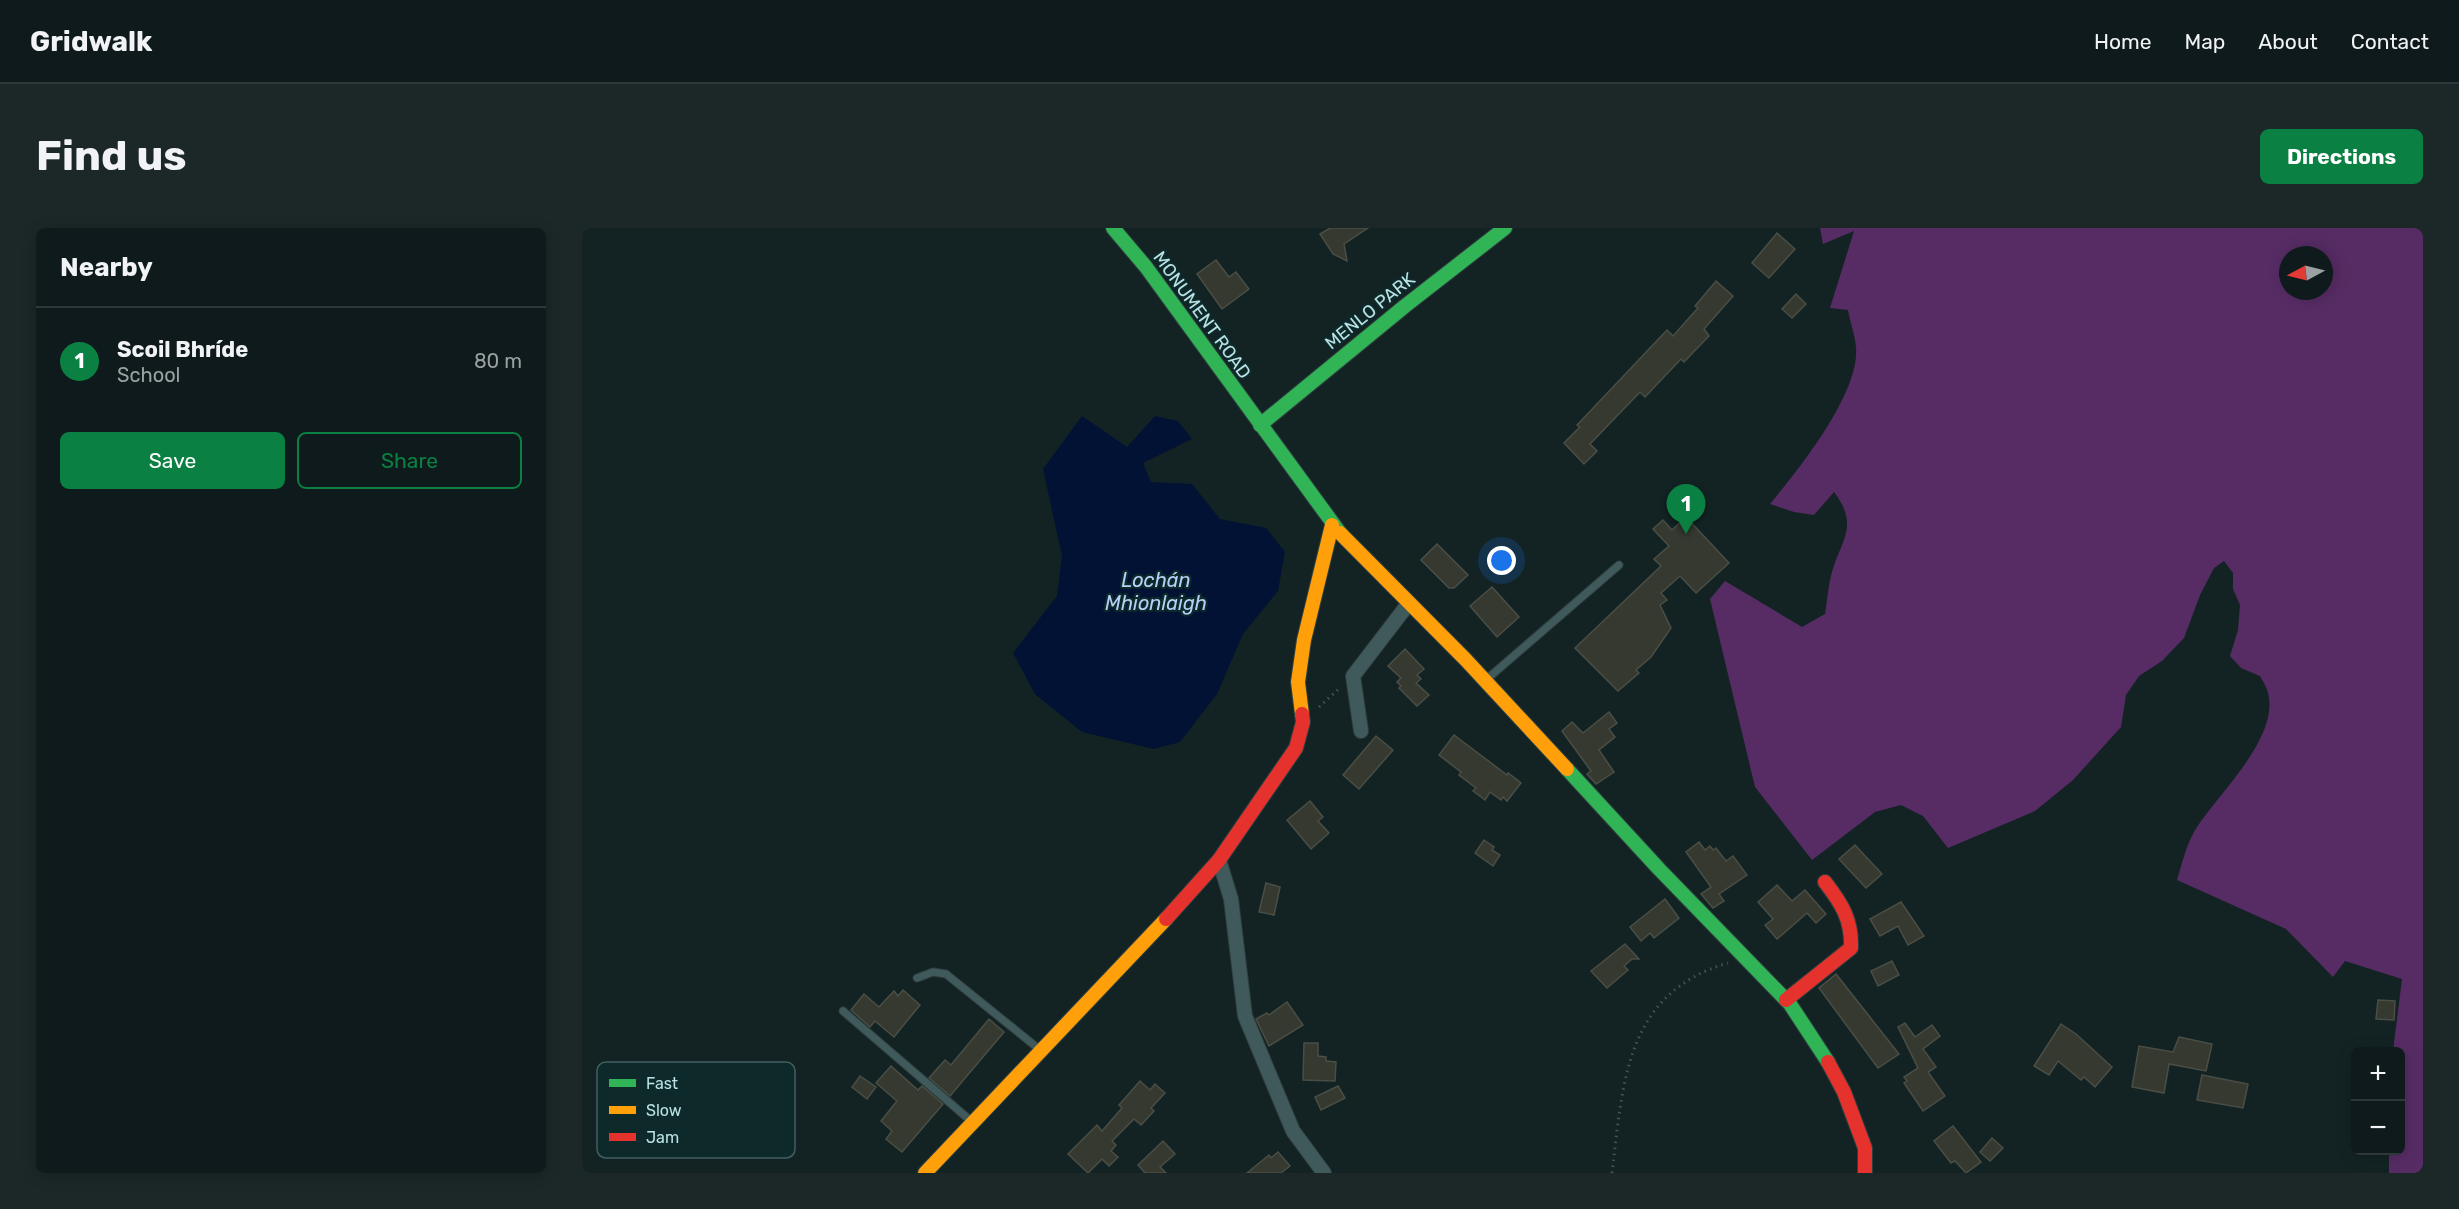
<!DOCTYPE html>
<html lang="en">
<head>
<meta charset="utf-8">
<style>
  body { margin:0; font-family:Rubik,sans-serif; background:#1c2728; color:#f1f3f6 }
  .controls { position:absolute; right:18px; bottom:18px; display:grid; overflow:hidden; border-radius:9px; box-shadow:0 3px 15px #0003 }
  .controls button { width:54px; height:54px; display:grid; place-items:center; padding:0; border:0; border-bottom:2px solid #2e383a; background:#0e1a1b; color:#f1f3f6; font:30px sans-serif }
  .compass { position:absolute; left:1697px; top:18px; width:54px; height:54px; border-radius:50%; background:#0e1a1b; box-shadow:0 3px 15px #0003; rotate:263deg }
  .you { position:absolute; left:920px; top:333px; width:21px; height:21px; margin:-15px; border:4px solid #fff; border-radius:50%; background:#1a73e8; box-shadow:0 0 0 9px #1a73e833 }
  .badge { display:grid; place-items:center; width:39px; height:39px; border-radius:50%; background:#0b8043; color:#fff; font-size:20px; font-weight:700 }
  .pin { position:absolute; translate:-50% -50px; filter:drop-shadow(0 2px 3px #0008) }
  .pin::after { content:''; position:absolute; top:32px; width:21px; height:18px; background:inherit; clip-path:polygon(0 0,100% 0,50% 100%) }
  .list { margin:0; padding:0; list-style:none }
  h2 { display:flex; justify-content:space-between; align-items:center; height:78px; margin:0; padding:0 24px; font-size:26px }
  h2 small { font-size:20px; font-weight:400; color:#9ba1a3 }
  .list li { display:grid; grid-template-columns:39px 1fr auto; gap:18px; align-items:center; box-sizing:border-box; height:108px; padding:0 24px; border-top:2px solid #2e383a }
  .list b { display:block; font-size:22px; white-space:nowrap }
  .list p { margin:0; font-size:20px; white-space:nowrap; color:#9ba1a3 }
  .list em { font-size:20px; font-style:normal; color:#9ba1a3 }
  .actions { display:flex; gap:12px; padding:18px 24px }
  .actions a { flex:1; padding:14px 0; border:2px solid #0b8043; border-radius:9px; text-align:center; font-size:21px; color:#0b8043 }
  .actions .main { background:#0b8043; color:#fff }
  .map { position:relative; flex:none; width:1841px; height:945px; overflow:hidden; border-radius:9px }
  header { display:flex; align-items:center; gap:36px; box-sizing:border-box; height:84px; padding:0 30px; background:#0e1a1b; border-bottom:2px solid #2e383a }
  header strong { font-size:28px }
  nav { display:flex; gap:33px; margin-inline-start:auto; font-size:21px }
  .intro { display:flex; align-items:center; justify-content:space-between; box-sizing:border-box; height:144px; padding:0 36px }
  h1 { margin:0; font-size:42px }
  .button { padding:15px 27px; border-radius:9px; background:#0b8043; color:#fff; font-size:21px; font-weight:700 }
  main { display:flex; gap:36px; padding:0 36px }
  aside { flex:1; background:#0e1a1b; border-radius:9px; box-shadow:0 3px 15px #0003 }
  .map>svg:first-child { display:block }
</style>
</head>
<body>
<header>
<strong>Gridwalk</strong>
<nav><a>Home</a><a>Map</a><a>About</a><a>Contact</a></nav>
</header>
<div class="intro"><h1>Find us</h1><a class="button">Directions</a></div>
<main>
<aside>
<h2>Nearby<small></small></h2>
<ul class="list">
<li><span class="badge">1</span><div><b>Scoil Bhríde</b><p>School</p></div><em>80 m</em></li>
</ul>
<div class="actions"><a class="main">Save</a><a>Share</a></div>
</aside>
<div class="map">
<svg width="1841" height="945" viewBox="0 0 1841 945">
  <rect width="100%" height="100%" fill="#132324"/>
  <path fill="#572c65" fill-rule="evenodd" d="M1238,0H1841V945H1807V923L1818,922V824L1811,823L1820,751L1763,733L1751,749L1704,701L1595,652C1600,636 1604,618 1612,604C1634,567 1698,511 1686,465C1685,459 1681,454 1678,448L1659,440L1648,428L1656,402L1658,377L1651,361V345L1642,333L1632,340L1618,367L1602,410L1580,433L1557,448L1544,467L1539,499L1491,552L1453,583L1366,620L1341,588L1319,577L1293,584L1230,632L1173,559L1128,371L1143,353L1220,399L1243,386C1245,373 1246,360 1249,348C1257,314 1279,299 1252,264L1232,287L1212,284L1188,276C1217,241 1278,165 1274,119C1273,107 1268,94 1266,82L1248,80L1272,3L1241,16ZM1706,27H1742V63H1706Z"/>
  <path fill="#021234" d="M500,188L545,219L573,188L596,193L610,211L561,235L569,254L610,256L638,291L684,300L703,324L696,363L661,406L635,466L598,514L572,521L500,504L453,466L431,425L475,368L480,328L461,241Z"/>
  <g fill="#353930" stroke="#4a4e45" stroke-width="1.5">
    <path d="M748,0H786L762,16L765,33L751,26L738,6Z"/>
    <path d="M1195,5L1213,21L1187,50L1170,35Z"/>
    <path d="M634,32L647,49L654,44L667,61L640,81L615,46Z"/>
    <path d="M1134,53L1151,68L1122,101L1127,108L1102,134L1099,131L1063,169L1058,164L1008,216L1015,223L1002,236L982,215L998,199L995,197L1085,102L1091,108L1116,80L1113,78Z"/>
    <path d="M1214,66L1224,76L1210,90L1200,81Z"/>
    <path d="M1104,289L1147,335L1114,365L1098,348L1079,365L1085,372L1078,377L1089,400L1069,429L1054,442L1057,445L1036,463L993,420L1079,338L1072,331L1087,318L1071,301L1081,292L1090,302Z"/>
    <path d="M855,316L886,347L872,360H867L839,332Z"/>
    <path d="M910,359L937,389L915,409L888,378Z"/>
    <path d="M823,421L842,441L835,447L839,451L834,455L847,467L835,478L817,460L819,458L815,454L819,450L806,438Z"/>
    <path d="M1027,484L1035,495L1027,501L1033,509L1017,522L1032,544L1014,556L1005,546L1009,543L980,503L990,494L1001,505Z"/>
    <path d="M872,507L925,547L926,545L939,555L925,573L921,569L919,572L908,564L903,572L891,563L894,560L877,547L879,544L857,527Z"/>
    <path d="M794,508L811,522L777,561L761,547Z"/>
    <path d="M728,573L741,589L736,593L747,605L729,621L705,592Z"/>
    <path d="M902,612L912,619L910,622L918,627L911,638L893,625Z"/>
    <path d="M1117,614L1123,622L1128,618L1131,622L1134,620L1144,633L1151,628L1165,647L1137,666L1142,673L1131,680L1119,666L1129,659L1104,624Z"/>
    <path d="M1273,617L1300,646L1284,660L1257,631Z"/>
    <path d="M684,655L698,659L692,687L677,684Z"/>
    <path d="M1195,657L1210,673L1223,662L1244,686L1234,695L1225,685L1195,711L1183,697L1191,691L1176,674Z"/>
    <path d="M1083,671L1097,690L1072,710L1068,705L1059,713L1048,699Z"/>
    <path d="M1319,674L1342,708L1326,717L1316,698L1298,708L1288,691Z"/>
    <path d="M1043,716L1057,731H1050L1042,738L1046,742L1025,760L1009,743Z"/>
    <path d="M1310,733L1317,747L1296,758L1289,743Z"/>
    <path d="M1254,746L1317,826L1296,840L1237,760Z"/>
    <path d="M321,762L338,777L312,809L293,793L288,799L269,782L282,766L297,779L312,763L316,768Z"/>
    <path d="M1796,772L1813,773L1812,792L1794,791Z"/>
    <path d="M705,774L721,797L687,818L674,791L685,785L687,787Z"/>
    <path d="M407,791L422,804L368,868L347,850L363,832L369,837Z"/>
    <path d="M1323,795L1333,809L1350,797L1358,808L1341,821L1354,839L1346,844L1363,868L1341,883L1322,855L1325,853L1322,849L1336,840L1316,799Z"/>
    <path d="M1479,796L1494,806L1530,839L1513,859L1502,849L1499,852L1476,833L1467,847L1452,838Z"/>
    <path d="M1597,809L1630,816L1624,843L1587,836L1582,865L1550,859L1557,818L1591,824Z"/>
    <path d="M722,815H736V828L744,829V833L754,834L753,853L721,852Z"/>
    <path d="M309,838L336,862L340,858L361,876L320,924L304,911L310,903L299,893L315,873L294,855Z"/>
    <path d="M1620,847L1666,856L1661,880L1615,872Z"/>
    <path d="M278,848L294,859L285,871L270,859Z"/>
    <path d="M558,853L568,862L573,856L583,865L569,880L572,883L559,897L552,891L530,913L534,917L529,923L536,929L527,938L520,931L506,945L486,926L515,897L520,903L540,880L537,877Z"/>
    <path d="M756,858L763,870L739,882L733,869Z"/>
    <path d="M1371,898L1399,934L1384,945L1373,933L1369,935L1352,913Z"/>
    <path d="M1410,910L1421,920L1408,933L1398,924Z"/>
    <path d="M581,913L593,926L578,939L584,945H563L556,937Z"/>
    <path d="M696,924L708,938L699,945H665L687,927L689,930Z"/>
  </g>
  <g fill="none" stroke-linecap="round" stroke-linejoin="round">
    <g stroke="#2f3f40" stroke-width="9">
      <g id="lane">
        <path d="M905,451L1037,337"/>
        <path d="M335,750L351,744L364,746L457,821"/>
        <path d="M261,783L389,893"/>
      </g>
    </g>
    <g stroke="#2f3f40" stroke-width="16">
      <g id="street">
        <path d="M779,503L771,448L827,375"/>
        <path d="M637,632L649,671L663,788L711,903L742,945"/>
      </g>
    </g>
    <g stroke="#2f3f40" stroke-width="16">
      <g id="fast">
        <path d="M531,0L564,39L758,305"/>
        <path d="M678,197L823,78L923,0"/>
        <path d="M985,541L1077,641L1208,776L1246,834"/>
      </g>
    </g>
    <g stroke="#2f3f40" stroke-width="16">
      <g id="slow">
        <path d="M758,305L884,432L985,541"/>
        <path d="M720,486L716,454L722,412L750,297"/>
        <path d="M343,945L584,691"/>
      </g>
    </g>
    <g stroke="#2f3f40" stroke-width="16">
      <g id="jam">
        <path d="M584,691L637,632L714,520L721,494L720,486"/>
        <path d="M1204,772L1269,720C1270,692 1260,676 1243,654"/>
        <path d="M1246,834L1262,864L1283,920V945"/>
      </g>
    </g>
    <g stroke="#425556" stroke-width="3" stroke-dasharray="1.5 4.5" stroke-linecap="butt">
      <path d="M737,479L759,459"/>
      <path d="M1030,945C1041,855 1043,765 1146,735"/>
    </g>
    <use href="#lane" stroke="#405a5b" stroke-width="7"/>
    <use href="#street" stroke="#405a5b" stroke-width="14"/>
    <use href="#fast" stroke="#30b455" stroke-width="14"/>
    <use href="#slow" stroke="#ff9f0a" stroke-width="14"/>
    <use href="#jam" stroke="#e5322d" stroke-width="14"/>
  </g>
  <g text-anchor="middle" stroke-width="4.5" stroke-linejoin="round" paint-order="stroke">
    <g font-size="18" fill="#bae2e4" stroke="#0d292a">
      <text transform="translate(788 83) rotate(-39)" y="6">MENLO PARK</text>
      <text transform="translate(620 87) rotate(54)" y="6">MONUMENT ROAD</text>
    </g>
    <g font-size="20" font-style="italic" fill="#b5d0f9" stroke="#0d292a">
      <text x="574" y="359">Lochán<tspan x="574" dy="23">Mhionlaigh</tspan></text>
    </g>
  </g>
  <rect x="15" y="834" width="198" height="96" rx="9" fill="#0d292a" stroke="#416062" stroke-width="1.5"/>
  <rect x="27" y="851" width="27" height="8" fill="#30b455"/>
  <rect x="27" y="878" width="27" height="8" fill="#ff9f0a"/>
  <rect x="27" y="905" width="27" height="8" fill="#e5322d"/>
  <g font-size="16" fill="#bae2e4">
    <text x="64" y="861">Fast</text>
    <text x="64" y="888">Slow</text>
    <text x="64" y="915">Jam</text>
  </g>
</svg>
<div class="controls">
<button>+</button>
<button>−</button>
</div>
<svg class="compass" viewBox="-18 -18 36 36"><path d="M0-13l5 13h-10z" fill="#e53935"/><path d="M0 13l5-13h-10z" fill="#9ba1a3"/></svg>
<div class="you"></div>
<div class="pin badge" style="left:1104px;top:306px">1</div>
</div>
</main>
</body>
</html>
